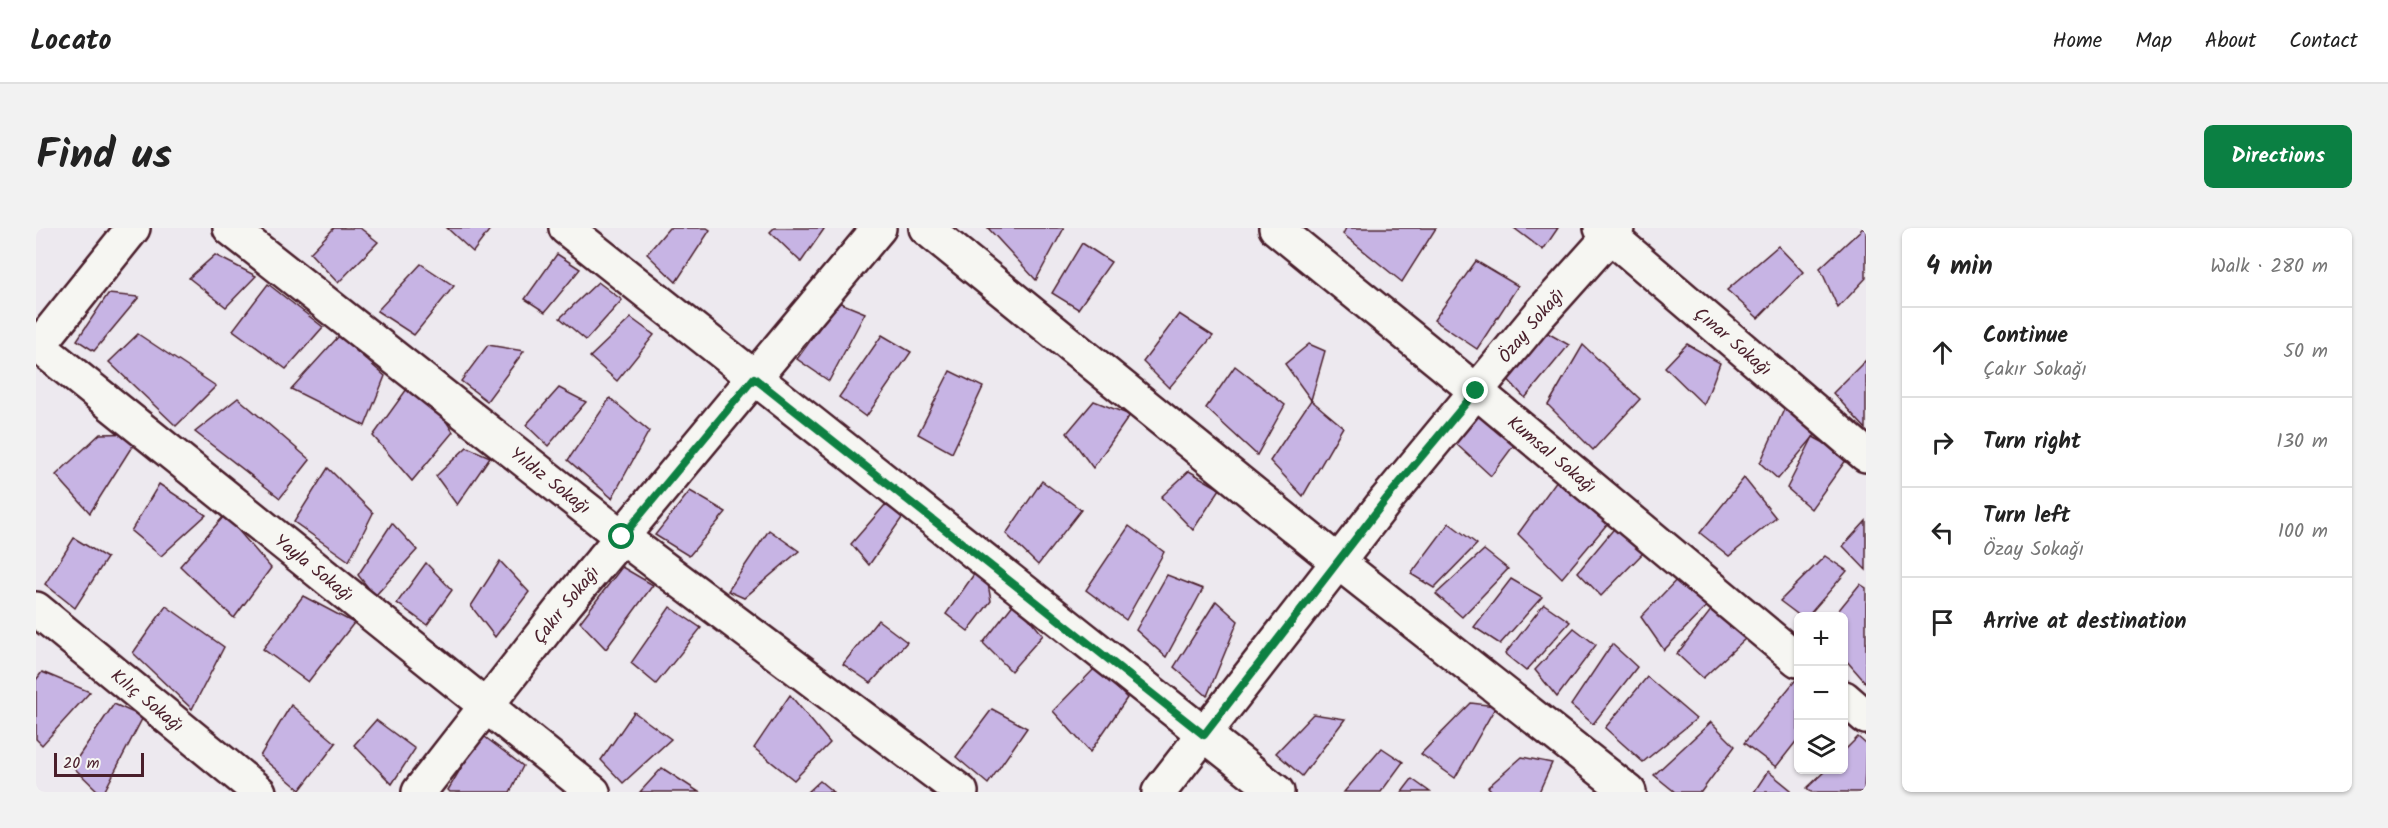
<!DOCTYPE html>
<html lang="en">
<head>
<meta charset="utf-8">
<style>
  body { margin:0; font-family:Kalam,sans-serif; background:#f2f2f2; color:#222 }
  .controls { position:absolute; right:18px; bottom:18px; display:grid; overflow:hidden; border-radius:9px; box-shadow:0 2px 4px #0004 }
  .controls button { width:54px; height:54px; display:grid; place-items:center; padding:0; border:0; border-bottom:2px solid #e0e0e0; background:#fff; color:#222; font:30px sans-serif }
  .scale { position:absolute; left:18px; bottom:15px; width:90px; box-sizing:border-box; padding-left:6px; border:3px solid #4a1f2b; border-top:0; font-size:16px; line-height:21px; white-space:nowrap; color:#4a1f2b; -webkit-text-stroke:4px #f6f6f2; paint-order:stroke }
  .stop { position:absolute; width:18px; height:18px; margin:-14px; border:4px solid #0b8043; border-radius:50%; background:#fff }
  .stop.end { background:#0b8043; border-color:#fff; box-shadow:0 2px 6px #0008 }
  .list { margin:0; padding:0; list-style:none }
  h2 { display:flex; justify-content:space-between; align-items:center; height:78px; margin:0; padding:0 24px; font-size:26px }
  h2 small { font-size:20px; font-weight:400; color:#767676 }
  .list li { display:grid; grid-template-columns:39px 1fr auto; gap:18px; align-items:center; box-sizing:border-box; height:90px; padding:0 24px; border-top:2px solid #e0e0e0 }
  .list b { display:block; font-size:22px; white-space:nowrap }
  .list p { margin:0; font-size:20px; white-space:nowrap; color:#767676 }
  .list em { font-size:20px; font-style:normal; color:#767676 }
  .icon { flex:none; width:33px; height:33px; fill:none; stroke:currentColor; stroke-width:2; stroke-linecap:round; stroke-linejoin:round }
  .map { position:relative; flex:none; width:1830px; height:564px; overflow:hidden; border-radius:9px }
  header { display:flex; align-items:center; gap:36px; box-sizing:border-box; height:84px; padding:0 30px; background:#fff; border-bottom:2px solid #e0e0e0 }
  header strong { font-size:28px }
  nav { display:flex; gap:33px; margin-inline-start:auto; font-size:21px }
  .intro { display:flex; align-items:center; justify-content:space-between; box-sizing:border-box; height:144px; padding:0 36px }
  h1 { margin:0; font-size:42px }
  .button { padding:15px 27px; border-radius:9px; background:#0b8043; color:#fff; font-size:21px; font-weight:700 }
  main { display:flex; gap:36px; padding:0 36px }
  aside { flex:1; background:#fff; border-radius:9px; box-shadow:0 2px 4px #0004 }
  .map>svg:first-child { display:block }
</style>
</head>
<body>
<header>
<strong>Locato</strong>
<nav><a>Home</a><a>Map</a><a>About</a><a>Contact</a></nav>
</header>
<div class="intro"><h1>Find us</h1><a class="button">Directions</a></div>
<main>
<div class="map">
<svg width="1830" height="564" viewBox="0 0 1830 564">
  <rect width="100%" height="100%" fill="#ede9ef"/>
  <filter id="ink" filterUnits="userSpaceOnUse"><feTurbulence type="fractalNoise" baseFrequency=".0167" numOctaves="2"/><feDisplacementMap in="SourceGraphic" scale="12" xChannelSelector="R" yChannelSelector="G"/><feConvolveMatrix kernelMatrix="1 2 1 2 8 2 1 2 1" color-interpolation-filters="sRGB"/></filter>
  <g filter="url(#ink)">
    <g fill="#c7b4e4" stroke="#4a1f2b" stroke-width="1.5">
      <path d="M298,0H324L342,14L302,55L274,25Z"/>
      <path d="M411,0H455L437,24Z"/>
      <path d="M633,0H671L674,2L640,54L611,26Z"/>
      <path d="M738,0H787L788,1L765,34L734,4Z"/>
      <path d="M952,0H1028L1000,52Z"/>
      <path d="M1310,0H1400L1366,54L1307,6Z"/>
      <path d="M1478,0H1522L1507,22Z"/>
      <path d="M1827,0H1830V50L1802,80L1784,40Z"/>
      <path d="M1046,15L1075,34L1042,81L1016,65Z"/>
      <path d="M1742,18L1767,44L1722,90L1691,62Z"/>
      <path d="M521,26L544,41L509,84L489,71Z"/>
      <path d="M179,27L220,48L190,79L153,50Z"/>
      <path d="M1440,33L1482,58L1441,121L1398,92Z"/>
      <path d="M385,36L418,58L378,107L341,83Z"/>
      <path d="M562,54L586,72L550,112L524,90Z"/>
      <path d="M232,56L287,99L250,141L197,102Z"/>
      <path d="M72,66L103,69L58,123L41,112Z"/>
      <path d="M802,74L829,85L793,153L761,131Z"/>
      <path d="M1143,86L1177,108L1133,160L1107,134Z"/>
      <path d="M595,90L618,107L581,153L554,129Z"/>
      <path d="M1508,103L1533,117L1489,170L1469,148Z"/>
      <path d="M102,106L180,158L140,198L73,134Z"/>
      <path d="M846,107L875,124L830,189L803,169Z"/>
      <path d="M303,108L349,148L329,198L255,161Z"/>
      <path d="M1273,116L1289,123L1275,172L1249,136Z"/>
      <path d="M1651,116L1684,135L1668,177L1629,139Z"/>
      <path d="M452,117L488,123L451,173L425,153Z"/>
      <path d="M1547,117L1604,171L1557,222L1512,177Z"/>
      <path d="M1830,132V201L1797,165Z"/>
      <path d="M1199,138L1249,177L1221,227L1170,180Z"/>
      <path d="M914,143L947,159L916,225L882,206Z"/>
      <path d="M381,147L417,204L376,253L337,208Z"/>
      <path d="M523,160L550,174L512,218L490,197Z"/>
      <path d="M202,170L274,232L244,270L159,204Z"/>
      <path d="M574,170L613,203L576,270L532,232Z"/>
      <path d="M1275,172L1307,199L1267,268L1234,233Z"/>
      <path d="M1058,173L1094,187L1057,240L1031,205Z"/>
      <path d="M1750,177L1785,200L1742,251L1724,235Z"/>
      <path d="M1439,182L1481,213L1455,248L1418,214Z"/>
      <path d="M110,205L95,220L54,285L20,247L64,206Z"/>
      <path d="M1777,209L1813,228L1775,281L1751,260Z"/>
      <path d="M431,219L454,229L421,277L400,248Z"/>
      <path d="M292,240L337,285L313,333L258,294Z"/>
      <path d="M1153,243L1184,261L1157,302L1125,269Z"/>
      <path d="M1708,250L1740,290L1693,328L1664,305Z"/>
      <path d="M1521,252L1572,295L1526,350L1482,306Z"/>
      <path d="M1006,253L1045,282L1002,337L970,306Z"/>
      <path d="M123,256L170,287L125,328L95,303Z"/>
      <path d="M654,263L690,284L653,328L619,307Z"/>
      <path d="M849,277L868,287L833,337L815,316Z"/>
      <path d="M189,287L235,340L198,390L144,338Z"/>
      <path d="M1830,293V342L1807,318Z"/>
      <path d="M356,295L381,322L339,368L322,347Z"/>
      <path d="M1413,295L1441,316L1398,360L1375,346Z"/>
      <path d="M1581,297L1610,322L1565,368L1542,344Z"/>
      <path d="M1093,298L1128,324L1090,392L1050,362Z"/>
      <path d="M733,302L763,323L708,370L692,363Z"/>
      <path d="M38,310L71,330L39,380L9,356Z"/>
      <path d="M1448,322L1472,341L1426,389L1400,366Z"/>
      <path d="M1789,328L1811,343L1772,388H1764L1744,373Z"/>
      <path d="M948,332L955,373L932,403L910,386Z"/>
      <path d="M464,333L493,364L459,409L435,378Z"/>
      <path d="M390,335L416,362L391,397L361,375Z"/>
      <path d="M586,339L617,357L570,421L544,394Z"/>
      <path d="M1131,347L1167,361L1130,429L1100,402Z"/>
      <path d="M1644,348L1673,376L1628,422L1605,389Z"/>
      <path d="M1475,351L1506,369L1464,416L1438,399Z"/>
      <path d="M1824,356L1830,360V455L1808,430V388H1798Z"/>
      <path d="M267,368L318,395L272,454L227,421Z"/>
      <path d="M1180,373L1202,393L1171,468L1138,439Z"/>
      <path d="M979,374L1007,407L975,443L947,415Z"/>
      <path d="M1508,376L1534,394L1490,443L1469,426Z"/>
      <path d="M130,378L188,419L156,481L97,425Z"/>
      <path d="M634,379L665,400L620,456L595,435Z"/>
      <path d="M1676,381L1709,411L1667,450L1641,426Z"/>
      <path d="M842,392L871,414L835,455L807,436Z"/>
      <path d="M1538,400L1560,417L1521,469L1499,442Z"/>
      <path d="M1576,416L1601,439L1557,496L1535,477Z"/>
      <path d="M1060,439L1091,470L1054,524L1017,483Z"/>
      <path d="M6,444L54,464L6,517L0,511V452Z"/>
      <path d="M1611,449L1660,491L1607,534L1569,500Z"/>
      <path d="M1762,449V511L1740,539L1708,515Z"/>
      <path d="M754,467L794,515L758,552L718,520Z"/>
      <path d="M1435,475L1460,478L1419,550L1385,526Z"/>
      <path d="M78,476L107,489L68,564H63L36,538Z"/>
      <path d="M255,477L300,515L264,562L224,528Z"/>
      <path d="M956,481L991,500L952,556L920,529Z"/>
      <path d="M598,484L635,511L587,555L565,532Z"/>
      <path d="M1277,486L1309,491L1266,548L1240,525Z"/>
      <path d="M340,492L379,521L356,556L318,517Z"/>
      <path d="M1675,494L1699,518L1665,564H1639L1618,547Z"/>
      <path d="M445,506L487,538L474,564H414L412,562Z"/>
      <path d="M1822,509L1830,516L1828,564H1775L1771,560L1790,542H1808V523Z"/>
      <path d="M1346,520L1367,534L1345,564H1308Z"/>
      <path d="M1486,529L1516,535L1503,564H1457L1452,559Z"/>
      <path d="M626,540L663,564H604Z"/>
      <path d="M1732,543L1755,562L1754,564H1718Z"/>
      <path d="M1376,551L1394,564H1366Z"/>
      <path d="M784,553L797,564H772Z"/>
    </g>
    <g fill="none" stroke-linecap="round" stroke-linejoin="round">
      <g stroke="#4a1f2b" stroke-width="38">
        <g id="minor">
          <path id="s1" d="M194,0L586,309L925,564"/>
          <path d="M530,0L1241,564"/>
          <path d="M890,0L1302,334L1593,564"/>
          <path id="s2" d="M1240,0L1440,163L1762,432"/>
          <path id="s3" d="M1565,0L1830,227"/>
          <path id="s4" d="M0,116L557,564"/>
          <path d="M0,121L97,0"/>
          <path id="s5" d="M0,381L223,564"/>
          <path d="M1808,470L1830,489"/>
          <path id="s6" d="M383,564L528,378L843,0"/>
          <path id="s7" d="M1123,564L1351,271L1504,86L1581,0"/>
        </g>
      </g>
      <use href="#minor" stroke="#f6f6f2" stroke-width="33"/>
    </g>
  </g>
  <g fill="none" stroke-linecap="round" stroke-linejoin="round" filter="url(#ink)">
    <path stroke="#0b8043" stroke-width="8" d="M586,309L718,150L1168,507L1351,270L1440,163"/>
  </g>
  <g text-anchor="middle" stroke-width="5" stroke-linejoin="round" paint-order="stroke">
    <g font-size="18" fill="#4a1f2b" stroke="#f6f6f2">
      <text dy="6" stroke="none"><textPath href="#s7" startOffset="597">Özay Sokağı</textPath></text>
      <text dy="6" stroke="none"><textPath href="#s3" startOffset="174">Çınar Sokağı</textPath></text>
      <text dy="6" stroke="none"><textPath href="#s2" startOffset="357">Kumsal Sokağı</textPath></text>
      <text dy="6" stroke="none"><textPath href="#s1" startOffset="408">Yıldız Sokağı</textPath></text>
      <text dy="6" stroke="none"><textPath href="#s4" startOffset="357">Yayla Sokağı</textPath></text>
      <text dy="6" stroke="none"><textPath href="#s6" startOffset="238">Çakır Sokağı</textPath></text>
      <text dy="6" stroke="none"><textPath href="#s5" startOffset="144">Kılıç Sokağı</textPath></text>
    </g>
  </g>
</svg>
<div class="controls">
<button>+</button>
<button>−</button>
<button><svg class="icon" aria-label="layers" viewBox="0 0 24 24"><path d="M12 4l9 5-9 5-9-5zM3 14l9 5 9-5"/></svg></button>
</div>
<div class="scale">20 m</div>
<div class="stop" style="left:586px;top:309px"></div>
<div class="stop end" style="left:1440px;top:163px"></div>
</div>
<aside>
<h2>4 min<small>Walk · 280 m</small></h2>
<ul class="list">
<li><svg class="icon" aria-label="ahead" viewBox="0 0 24 24"><path d="M12 20V5M6 11l6-6 6 6"/></svg><div><b>Continue</b><p>Çakır Sokağı</p></div><em>50 m</em></li>
<li><svg class="icon" aria-label="right" viewBox="0 0 24 24"><path d="M7 20v-9h11M14 6l5 5-5 5"/></svg><div><b>Turn right</b></div><em>130 m</em></li>
<li><svg class="icon" aria-label="left" viewBox="0 0 24 24"><path d="M17 20v-9H6M10 6l-5 5 5 5"/></svg><div><b>Turn left</b><p>Özay Sokağı</p></div><em>100 m</em></li>
<li><svg class="icon" aria-label="arrive" viewBox="0 0 24 24"><path d="M6 21V4h12l-3 4 3 4H6"/></svg><div><b>Arrive at destination</b></div></li>
</ul>
</aside>
</main>
</body>
</html>
